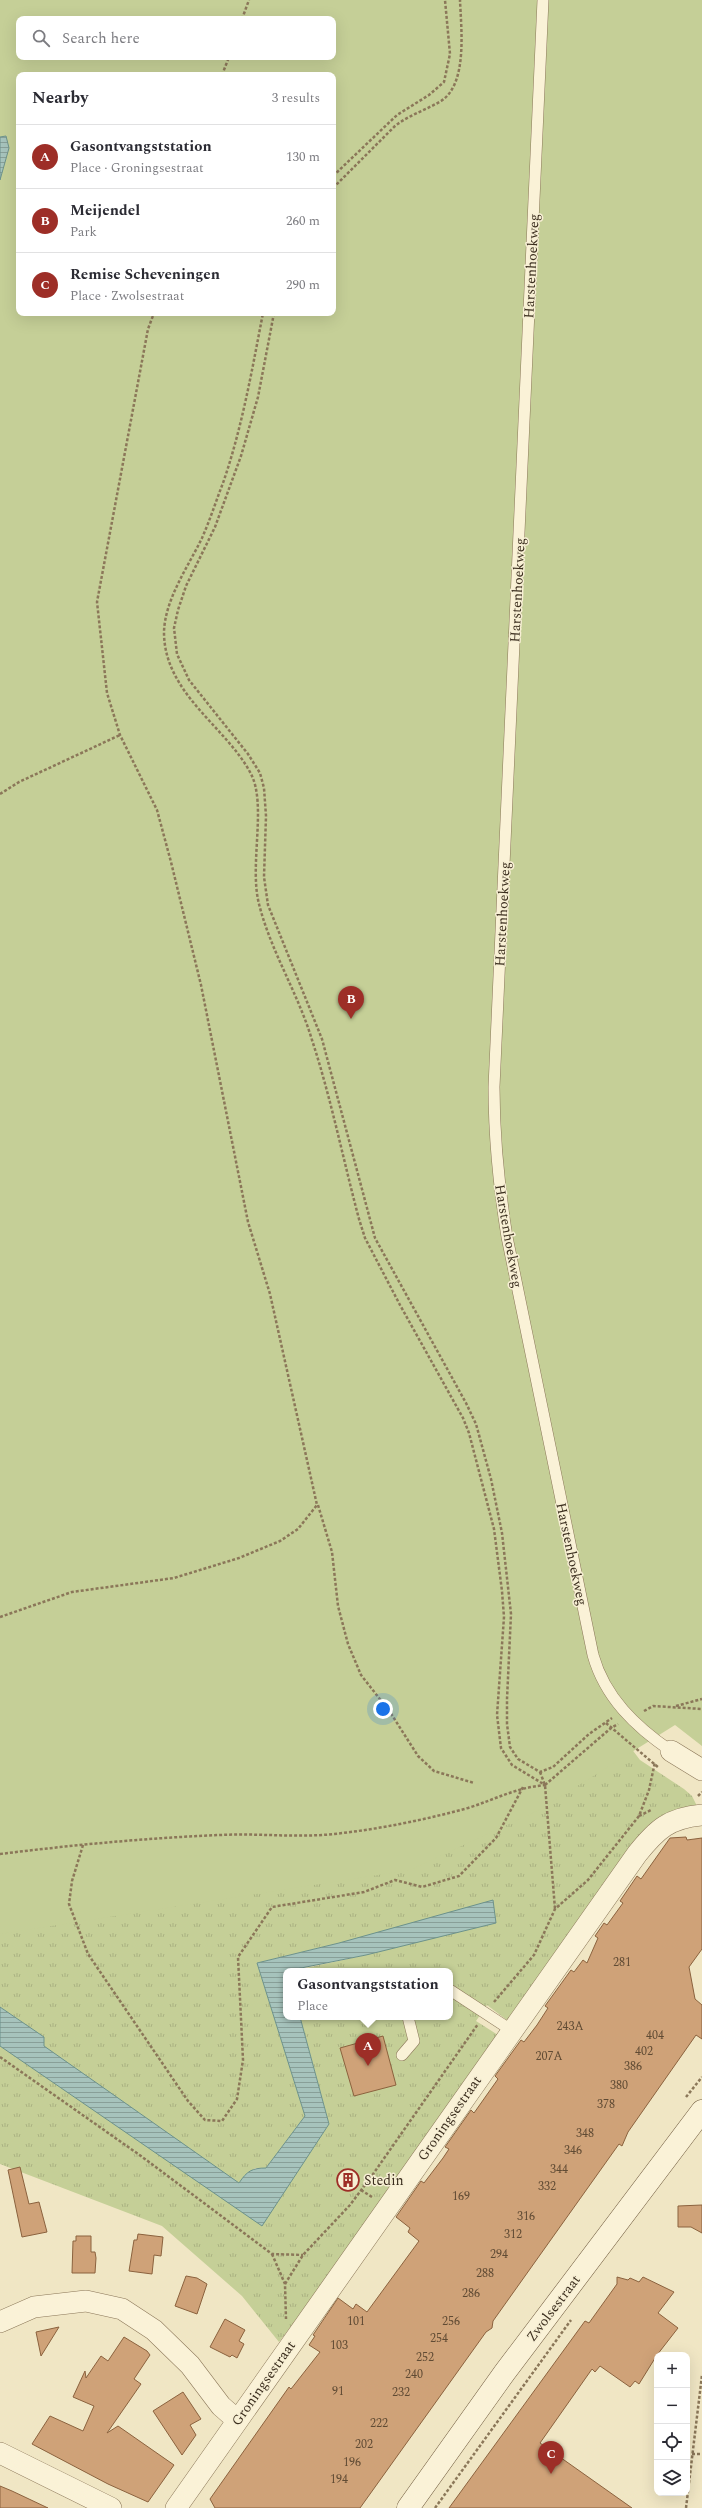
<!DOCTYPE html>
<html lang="en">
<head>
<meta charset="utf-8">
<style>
  body { margin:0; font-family:Spectral,serif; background:#f2f2f3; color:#2b2b33 }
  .controls { position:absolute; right:12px; bottom:12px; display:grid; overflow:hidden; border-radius:8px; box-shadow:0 4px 16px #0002 }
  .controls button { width:36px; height:36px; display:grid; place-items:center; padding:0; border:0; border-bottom:1px solid #e1e1e2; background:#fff; color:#2b2b33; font:20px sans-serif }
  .you { position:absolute; left:383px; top:1709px; width:14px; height:14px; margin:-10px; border:3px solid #fff; border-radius:50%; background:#1a73e8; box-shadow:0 0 0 6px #1a73e833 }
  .badge { display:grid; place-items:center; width:26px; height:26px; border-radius:50%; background:#9d2e27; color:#fff; font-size:13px; font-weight:700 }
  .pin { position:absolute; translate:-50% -33px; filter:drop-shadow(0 1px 2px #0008) }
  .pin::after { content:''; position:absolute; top:21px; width:14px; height:12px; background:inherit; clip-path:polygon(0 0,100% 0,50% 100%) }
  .popup { position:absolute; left:283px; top:1968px; width:170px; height:52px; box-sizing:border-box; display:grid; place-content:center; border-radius:8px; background:#fff; filter:drop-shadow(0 1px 3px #0005); font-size:13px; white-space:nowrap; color:#7c7c81 }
  .popup b { font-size:15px; color:#2b2b33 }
  .popup::after { content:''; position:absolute; left:50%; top:100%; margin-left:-8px; border:8px solid transparent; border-top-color:#fff }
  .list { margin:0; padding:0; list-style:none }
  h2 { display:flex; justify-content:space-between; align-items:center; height:52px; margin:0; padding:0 16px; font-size:17px }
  h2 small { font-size:13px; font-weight:400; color:#7c7c81 }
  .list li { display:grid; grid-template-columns:26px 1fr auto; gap:12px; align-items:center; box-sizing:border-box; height:64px; padding:0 16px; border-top:1px solid #e1e1e2 }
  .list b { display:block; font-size:15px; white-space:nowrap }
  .list p { margin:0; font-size:13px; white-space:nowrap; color:#7c7c81 }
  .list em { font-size:13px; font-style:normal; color:#7c7c81 }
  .icon { flex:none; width:22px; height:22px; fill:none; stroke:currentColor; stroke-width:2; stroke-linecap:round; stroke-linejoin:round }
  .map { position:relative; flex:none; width:702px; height:2508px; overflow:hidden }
  .search { position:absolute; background:#fff; box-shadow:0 4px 16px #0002; left:16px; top:16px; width:320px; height:44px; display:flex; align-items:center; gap:10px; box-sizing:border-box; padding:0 14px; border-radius:8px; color:#7c7c81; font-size:15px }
  .panel { position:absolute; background:#fff; box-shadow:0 4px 16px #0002; left:16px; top:72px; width:320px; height:244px; border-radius:8px }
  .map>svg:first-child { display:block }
</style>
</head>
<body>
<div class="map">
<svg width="702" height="2508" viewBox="0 0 702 2508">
  <defs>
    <pattern id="grass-tufts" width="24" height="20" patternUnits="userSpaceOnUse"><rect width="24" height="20" fill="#c5cf97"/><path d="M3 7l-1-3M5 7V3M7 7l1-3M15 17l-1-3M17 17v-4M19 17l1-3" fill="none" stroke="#aab282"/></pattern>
    <pattern id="water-rules" width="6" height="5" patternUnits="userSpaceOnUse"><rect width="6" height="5" fill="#a6c3bc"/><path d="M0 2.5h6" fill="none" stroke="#889f98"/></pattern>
  </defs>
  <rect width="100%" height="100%" fill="#f0e6c4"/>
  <path fill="url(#grass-tufts)" fill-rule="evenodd" d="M0,0H439L333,75H19V313L584,1686L640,1760L684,1789L692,1796L698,1808L659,1820L508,2021L487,2005L476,2021L498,2035L309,2303L279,2342L242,2296L162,2226L0,2164V2046L262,2225L329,2124L300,2017H450V1971H292L366,1955L339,1943L257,1963L305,2116L266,2168H255L239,2184L43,2046V2037L0,2007V1018L81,766L0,180ZM19,19H333V57H19Z"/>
  <path fill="#c5cf97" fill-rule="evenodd" d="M0,0H702V1746L675,1725L539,1810L410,1870L0,1934ZM19,19H333V57H19ZM19,75H333V313H19Z"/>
  <g fill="url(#water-rules)" stroke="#6c928b">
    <path d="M6,136L9,148L0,180V137Z"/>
    <path d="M493,1900L496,1923L366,1955L286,1971V2017H300L329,2124L262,2226L0,2046V2007L44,2037V2046L239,2183C247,2171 252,2168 266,2168L305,2116L257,1963L339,1943Z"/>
  </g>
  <g fill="#cfa278" stroke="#8b623e">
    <path d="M686,1837L687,1840L702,1838V1949L689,1967L695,1999L702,2005V2039L696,2035L628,2132L622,2146L619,2144L493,2321L492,2328L486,2332L360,2508H215L210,2499L289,2387L291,2389L320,2352L309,2345L315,2336L313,2335L338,2298L353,2309L356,2304L367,2312L419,2241L408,2232L410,2228L396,2217L421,2181L424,2183L443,2158L449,2149L445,2147L471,2110L474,2113L498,2079L495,2076L521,2040L524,2042L537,2025L548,2008L545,2006L571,1970L574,1972L583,1960L587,1963L598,1938L595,1936L604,1923L607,1925L623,1903L620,1901L637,1876L641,1879L670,1838Z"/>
    <path d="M383,2036L396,2085L354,2096L340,2048Z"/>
    <path d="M20,2167L29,2204L39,2202L47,2232L22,2237L8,2170Z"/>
    <path d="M702,2205V2233L691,2227H678V2206Z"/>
    <path d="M138,2234L163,2237L161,2256L154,2255L152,2274L129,2271L134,2240H137Z"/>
    <path d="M76,2236H91V2252H95L96,2258L95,2273H72L73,2241H76Z"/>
    <path d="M186,2276L197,2278L207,2284L197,2314L175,2306Z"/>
    <path d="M617,2277L628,2280L630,2278L639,2282L643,2277L674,2292L658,2313L678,2328L657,2355L639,2384L635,2381L630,2387L600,2366L595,2372L592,2369L540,2443L632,2508H449L585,2321L589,2323L617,2284Z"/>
    <path d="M225,2319L245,2330L239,2341L244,2344L237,2358L232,2355L230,2357L210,2347Z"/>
    <path d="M59,2327L41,2356L36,2332Z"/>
    <path d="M124,2337L147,2351L150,2355L134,2379L141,2384L107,2433L118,2426L174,2465L148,2502L108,2484L32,2444L50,2416L83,2431L94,2406L73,2397L85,2371L86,2378L101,2356L108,2361Z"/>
    <path d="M183,2392L201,2419L190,2425L196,2435L182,2455L153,2411Z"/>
    <path d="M0,2486L12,2491L48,2508H0Z"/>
  </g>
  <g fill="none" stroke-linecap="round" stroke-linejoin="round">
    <g stroke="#8b7759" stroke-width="12">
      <g id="service">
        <path d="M543,0L494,1087C494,1138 499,1187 507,1237L593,1655C605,1698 636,1727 671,1751"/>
        <path d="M450,1990L511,2030"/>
        <path d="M402,2055L414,2041L408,2017"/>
      </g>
    </g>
    <g stroke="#8b7759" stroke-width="22">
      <g id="minor">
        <path d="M671,1751L702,1770"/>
        <path d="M0,2322L34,2307L86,2301L122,2309L154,2330L190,2365L221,2406L237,2420"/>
        <path d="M0,2453L111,2508"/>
        <path d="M176,2508L637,1854C657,1829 669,1818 702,1815"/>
      </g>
    </g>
    <g stroke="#6d583c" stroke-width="23">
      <path id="secondary" d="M408,2508L505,2372L702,2111"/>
    </g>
    <g stroke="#8b7759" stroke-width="2.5" stroke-dasharray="3 2" stroke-linecap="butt">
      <path d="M242,19L249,0"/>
      <path d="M222,75L229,57"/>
      <path d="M333,176L397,115L429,95L444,82L450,54L445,0"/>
      <path d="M333,188L395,126C409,115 426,110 441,101C468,84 461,28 460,0"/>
      <path d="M274,313L258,397L241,456L215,527L186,586L178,610L174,628L177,654L189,680L248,754L260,773L264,788L266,816L264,877L268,905L322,1039L375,1238L466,1403L476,1424L491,1479L502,1533L511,1614L507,1699V1724L510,1747L518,1759L540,1772L553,1767L589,1734L612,1718"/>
      <path d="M0,794L19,782L120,735"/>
      <path d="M318,1505L332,1552L338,1606L348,1644L361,1675L390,1712L418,1756L434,1771L474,1783"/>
      <path d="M0,1617L72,1592L174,1578L239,1558L280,1541L298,1529L317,1505L270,1294L248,1222L201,985L171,862L157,810L120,735L107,693L97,602L148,329L154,313"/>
      <path d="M676,1706L702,1699"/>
      <path d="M644,1711L653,1706L702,1709"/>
      <path d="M606,1723L659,1768"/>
      <path d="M540,1772L545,1785L555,1909"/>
      <path d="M545,1785L611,1728L618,1724"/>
      <path d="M698,1796L702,1792"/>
      <path d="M639,1816L651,1810"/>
      <path d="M83,1845L72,1881L69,1904L88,1954L188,2101L205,2120L222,2121L237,2099L243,2060L238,1957L272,1907L364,1892L395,1880L422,1887L459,1876L496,1838L523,1787"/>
      <path d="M0,1854C73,1845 146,1838 220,1835C258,1833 296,1838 334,1834C380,1829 424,1820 468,1808C496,1799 515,1788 545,1785L512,1765L501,1748L497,1715L504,1617L502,1591L494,1529L469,1433L463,1418L400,1305L365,1238L359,1219C343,1159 331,1098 312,1040C298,993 271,952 259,904C249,865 267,805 251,774C227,727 164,694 164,632C165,599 188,567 202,538C210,520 216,501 223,483C242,428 252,370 263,313"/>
      <path d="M494,2002L534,1955L555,1909L588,1880L639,1816L649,1790L655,1762"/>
      <path d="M0,2057L141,2156L272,2254L303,2255"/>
      <path d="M686,2097L702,2077"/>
      <path d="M361,2190L372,2197"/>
      <path d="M272,2254L285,2284L286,2319"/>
      <path d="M285,2284L303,2255L350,2205L371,2177L478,2024"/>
      <path d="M692,2454H702"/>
      <path d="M435,2508L571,2320"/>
      <path d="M686,2508L702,2375"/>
    </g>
    <use href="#service" stroke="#faf2d7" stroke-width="11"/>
    <use href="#minor" stroke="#faf2d7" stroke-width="21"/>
    <use href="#secondary" stroke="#faf2d7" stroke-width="22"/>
  </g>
  <defs>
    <g id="building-ring" transform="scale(1.15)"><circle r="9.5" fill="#f7efd4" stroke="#9d2e27" stroke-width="1.5"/><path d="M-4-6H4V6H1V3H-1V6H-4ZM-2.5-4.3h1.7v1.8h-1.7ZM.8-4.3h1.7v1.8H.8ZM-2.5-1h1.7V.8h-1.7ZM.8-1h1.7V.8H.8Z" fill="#9d2e27"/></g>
  </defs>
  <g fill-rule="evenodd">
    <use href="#building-ring" x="348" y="2180"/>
  </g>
  <g text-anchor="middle" stroke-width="3" stroke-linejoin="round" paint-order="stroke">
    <g font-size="12" fill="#604b34">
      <text x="622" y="1966">281</text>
      <text x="570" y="2030">243A</text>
      <text x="655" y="2039">404</text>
      <text x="644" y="2055">402</text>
      <text x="549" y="2060">207A</text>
      <text x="633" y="2070">386</text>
      <text x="619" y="2089">380</text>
      <text x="606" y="2108">378</text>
      <text x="585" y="2137">348</text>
      <text x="573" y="2154">346</text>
      <text x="559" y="2173">344</text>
      <text x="547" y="2190">332</text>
      <text x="461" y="2200">169</text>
      <text x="526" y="2220">316</text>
      <text x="513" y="2238">312</text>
      <text x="499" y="2258">294</text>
      <text x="485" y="2277">288</text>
      <text x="471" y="2297">286</text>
      <text x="356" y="2325">101</text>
      <text x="451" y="2325">256</text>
      <text x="439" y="2342">254</text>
      <text x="339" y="2349">103</text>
      <text x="425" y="2361">252</text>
      <text x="414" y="2378">240</text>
      <text x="338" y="2395">91</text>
      <text x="401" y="2396">232</text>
      <text x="379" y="2427">222</text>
      <text x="364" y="2448">202</text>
      <text x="352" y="2466">196</text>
      <text x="339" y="2483">194</text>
    </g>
    <g font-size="14" fill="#3b2e1e" stroke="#f7efd4">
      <text transform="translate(531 266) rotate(-87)" y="5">Harstenhoekweg</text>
      <text transform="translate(517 590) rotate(-87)" y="5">Harstenhoekweg</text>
      <text transform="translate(502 914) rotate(-87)" y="5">Harstenhoekweg</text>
      <text transform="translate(509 1236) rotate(80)" y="5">Harstenhoekweg</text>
      <text transform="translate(572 1554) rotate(78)" y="5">Harstenhoekweg</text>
      <text transform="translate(449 2118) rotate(-55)" y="5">Groningsestraat</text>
      <text transform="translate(553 2308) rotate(-53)" y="5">Zwolsestraat</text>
      <text transform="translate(263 2383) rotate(-55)" y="5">Groningsestraat</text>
    </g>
    <g font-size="14" fill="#3b2e1e" stroke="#f7efd4" text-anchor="start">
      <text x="364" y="2185">Stedin</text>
    </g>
  </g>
</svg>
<div class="controls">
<button>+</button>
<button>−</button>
<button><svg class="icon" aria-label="locate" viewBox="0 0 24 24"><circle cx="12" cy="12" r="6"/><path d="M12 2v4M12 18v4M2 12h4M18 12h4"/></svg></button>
<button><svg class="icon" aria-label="layers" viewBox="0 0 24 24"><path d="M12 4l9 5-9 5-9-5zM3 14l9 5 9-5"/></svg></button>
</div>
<div class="you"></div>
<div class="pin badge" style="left:368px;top:2066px">A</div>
<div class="popup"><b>Gasontvangststation</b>Place</div>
<div class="pin badge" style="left:351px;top:1019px">B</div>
<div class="pin badge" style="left:551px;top:2474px">C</div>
<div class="search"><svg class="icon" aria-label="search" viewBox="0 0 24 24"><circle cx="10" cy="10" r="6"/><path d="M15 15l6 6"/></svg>Search here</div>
<section class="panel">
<h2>Nearby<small>3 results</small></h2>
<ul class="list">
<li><span class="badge">A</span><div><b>Gasontvangststation</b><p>Place · Groningsestraat</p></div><em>130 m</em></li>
<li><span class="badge">B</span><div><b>Meijendel</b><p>Park</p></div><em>260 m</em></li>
<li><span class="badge">C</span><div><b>Remise Scheveningen</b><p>Place · Zwolsestraat</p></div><em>290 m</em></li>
</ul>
</section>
</div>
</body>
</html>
